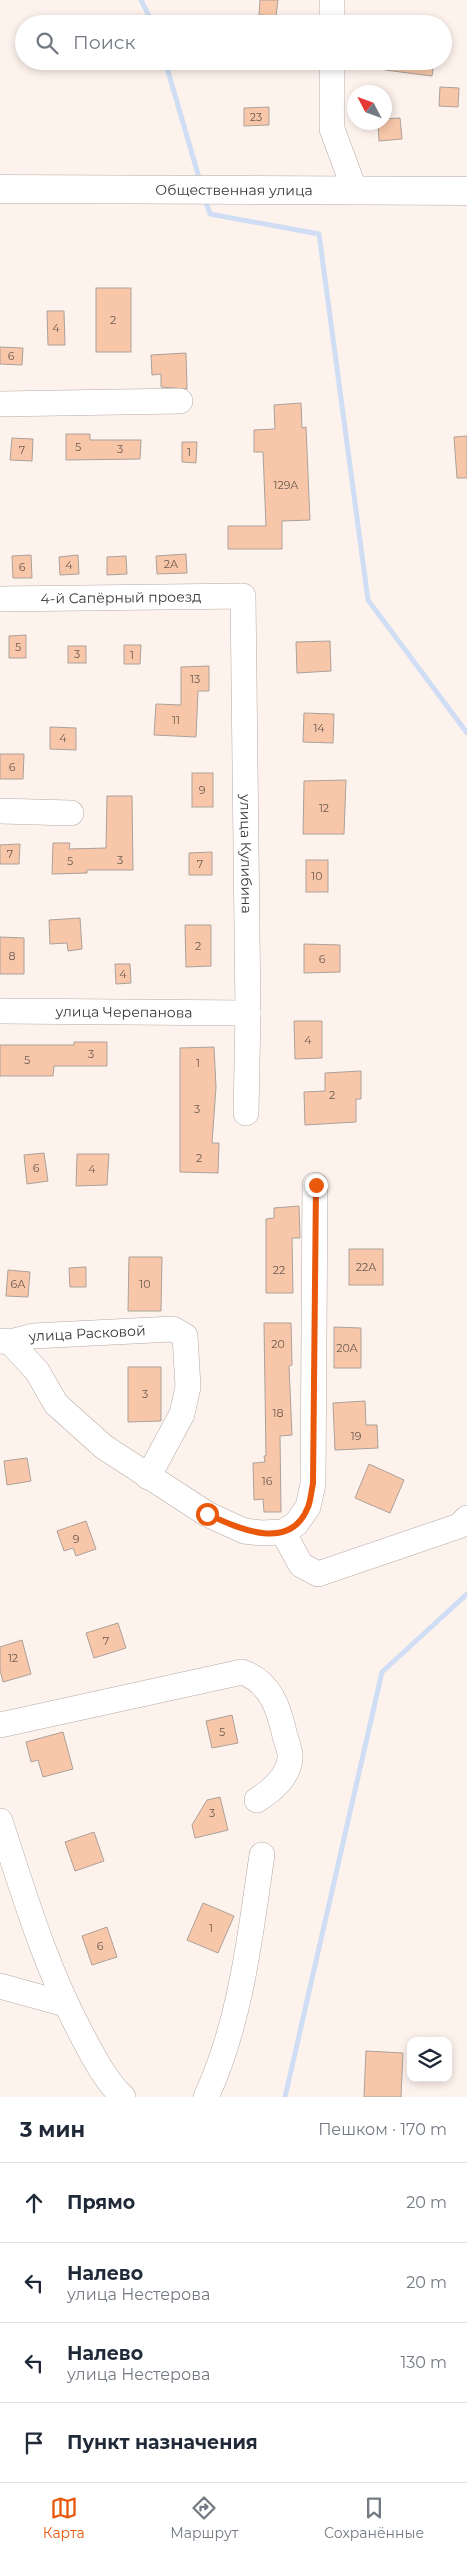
<!DOCTYPE html>
<html lang="ru">
<head>
<meta charset="utf-8">
<style>
  body { margin:0; font-family:Montserrat,sans-serif; background:#f2f2f3; color:#1f2937 }
  .controls { position:absolute; right:15px; bottom:15px; display:grid; overflow:hidden; border-radius:10px; box-shadow:0 2px 8px #0003 }
  .controls button { width:45px; height:45px; display:grid; place-items:center; padding:0; border:0; border-bottom:1px solid #e0e1e3; background:#fff; color:#1f2937; font:25px sans-serif }
  .compass { position:absolute; left:347px; top:85px; width:45px; height:45px; border-radius:50%; background:#fff; box-shadow:0 2px 8px #0003; rotate:311deg }
  .stop { position:absolute; width:15px; height:15px; margin:-11px; border:4px solid #ea580c; border-radius:50%; background:#fff }
  .stop.end { background:#ea580c; border-color:#fff; box-shadow:0 1px 5px #0008 }
  .list { margin:0; padding:0; list-style:none }
  h2 { display:flex; justify-content:space-between; align-items:center; height:65px; margin:0; padding:0 20px; font-size:21px }
  h2 small { font-size:16px; font-weight:400; color:#747a83 }
  .list li { display:grid; grid-template-columns:32px 1fr auto; gap:15px; align-items:center; box-sizing:border-box; height:80px; padding:0 20px; border-top:1px solid #e0e1e3 }
  .list b { display:block; font-size:19px; white-space:nowrap }
  .list p { margin:0; font-size:16px; white-space:nowrap; color:#747a83 }
  .list em { font-size:16px; font-style:normal; color:#747a83 }
  .icon { flex:none; width:28px; height:28px; fill:none; stroke:currentColor; stroke-width:2; stroke-linecap:round; stroke-linejoin:round }
  .map { position:relative; flex:none; width:467px; height:2097px; overflow:hidden }
  .search { position:absolute; background:#fff; box-shadow:0 2px 8px #0003; left:15px; right:15px; top:15px; height:55px; display:flex; align-items:center; gap:12px; box-sizing:border-box; padding:0 18px; border-radius:28px; color:#747a83; font-size:19px }
  .sheet { height:385px; background:#fff }
  nav { display:flex; justify-content:space-around; align-items:center; box-sizing:border-box; height:70px; border-top:1px solid #e0e1e3; background:#fff; font-size:14px; color:#747a83 }
  nav a { display:grid; justify-items:center; gap:2px }
  nav .on { color:#ea580c }
  .map>svg:first-child { display:block }
</style>
</head>
<body>
<div class="map">
<svg width="467" height="2097" viewBox="0 0 467 2097">
  <rect width="100%" height="100%" fill="#fef2ed"/>
  <g fill="none" stroke-linecap="round" stroke-linejoin="round">
    <g stroke="#cfdef4" stroke-width="5">
      <path d="M141,0L153,24"/>
      <path d="M165,61L200,181"/>
      <path d="M205,199L210,214L319,234L368,600L467,733"/>
      <path d="M285,2097L382,1672L467,1594"/>
    </g>
  </g>
  <g fill="#f8c7a9" stroke="#aba19b">
    <path d="M260,0H278L276,16L259,15Z"/>
    <path d="M385,61H434L432,76L385,70Z"/>
    <path d="M440,87L459,88L458,107L439,106Z"/>
    <path d="M269,107V125L244,126V108Z"/>
    <path d="M400,118L402,139L379,141L378,122H384V119Z"/>
    <rect x="96" y="288" width="35" height="64"/>
    <path d="M47,311H64L65,345H48Z"/>
    <path d="M0,347L23,348L22,365L0,364Z"/>
    <path d="M186,353L187,389L161,387V374L152,375L151,355Z"/>
    <path d="M301,403L302,428L306,427L310,520L282,521V549H228V526H266L263,452H254V430L275,429L274,405Z"/>
    <path d="M66,434H90V440H141L140,459L66,460Z"/>
    <path d="M467,436V478H457L454,437Z"/>
    <path d="M12,438L33,439L32,461L10,460Z"/>
    <path d="M182,442H197L196,463L182,462Z"/>
    <path d="M186,554L187,573L157,574L156,556Z"/>
    <path d="M31,555L32,578H13L12,556Z"/>
    <path d="M78,555L79,574L60,575L59,557Z"/>
    <path d="M126,556L127,574L107,575V557Z"/>
    <path d="M26,635V658H9V636Z"/>
    <path d="M330,641L331,671L297,673L296,642Z"/>
    <path d="M124,645H141L140,664H124Z"/>
    <rect x="68" y="646" width="18" height="17"/>
    <path d="M209,666V691H198L196,737L154,735L156,704L181,705V667Z"/>
    <path d="M304,713L334,714L333,743L303,742Z"/>
    <path d="M50,727L76,728V750L50,749Z"/>
    <path d="M0,754H24L23,779H0Z"/>
    <rect x="192" y="773" width="21" height="34"/>
    <path d="M346,780L344,834H303L304,781Z"/>
    <path d="M107,796H132L133,870H87V873L52,874L53,843H70L69,849L106,848Z"/>
    <path d="M20,844L19,864H0V845Z"/>
    <path d="M212,852V875H189V853Z"/>
    <rect x="306" y="860" width="22" height="32"/>
    <path d="M80,918L82,949L68,951L67,943L50,944L49,920Z"/>
    <path d="M185,925H211V966L186,967Z"/>
    <path d="M0,937L24,938V974H0Z"/>
    <path d="M304,944L340,945V972L304,973Z"/>
    <path d="M115,964H130L131,983L116,984Z"/>
    <path d="M294,1021H322V1058L295,1059Z"/>
    <path d="M74,1042H107V1066H54L53,1076H0V1045H74Z"/>
    <path d="M214,1047L216,1087L212,1143H219L218,1173L180,1172V1048Z"/>
    <path d="M361,1071V1099H356V1122L305,1125L304,1092L325,1091V1073Z"/>
    <path d="M44,1153L48,1181L27,1184L24,1155Z"/>
    <path d="M77,1154H109L107,1185L76,1186Z"/>
    <path d="M299,1206L300,1238H292L293,1293H266V1219L274,1218V1208Z"/>
    <rect x="349" y="1249" width="34" height="36"/>
    <path d="M129,1257H162L161,1311H128Z"/>
    <path d="M86,1267V1287H70L69,1268Z"/>
    <path d="M8,1270L30,1272L28,1297L6,1296Z"/>
    <path d="M264,1323H291L292,1365L289,1366L292,1435L280,1436L281,1512H264L263,1499L254,1500L253,1463L265,1462L264,1456H266Z"/>
    <path d="M334,1327L361,1328V1368H334Z"/>
    <path d="M128,1367H161V1421L128,1422Z"/>
    <path d="M365,1401L366,1425H377L378,1448L335,1450L333,1403Z"/>
    <path d="M27,1458L31,1481L7,1485L4,1461Z"/>
    <path d="M369,1464L404,1480L390,1513L355,1498Z"/>
    <path d="M86,1521L96,1549L76,1556L73,1548L64,1551L57,1531Z"/>
    <path d="M118,1623L126,1648L94,1658L86,1633Z"/>
    <path d="M22,1640L31,1674L3,1682L0,1670V1647Z"/>
    <path d="M232,1715L238,1743L212,1748L206,1721Z"/>
    <path d="M63,1732L73,1769L43,1777L38,1760L31,1762L26,1742Z"/>
    <path d="M220,1797L228,1830L195,1838L192,1825L207,1800Z"/>
    <path d="M94,1832L104,1861L75,1871L65,1842Z"/>
    <path d="M203,1903L234,1916L218,1953L187,1940Z"/>
    <path d="M107,1927L117,1957L92,1965L82,1936Z"/>
    <path d="M366,2051L403,2053L401,2097H364Z"/>
  </g>
  <g fill="none" stroke-linecap="round" stroke-linejoin="round">
    <g stroke="#b5aaa5" stroke-width="26">
      <g id="minor">
        <path d="M332,0V24"/>
        <path d="M332,61V129L355,191"/>
        <path d="M0,404L180,401"/>
        <path id="s1" d="M0,599L243,596L248,1013L246,1113"/>
        <path d="M0,811L71,813"/>
        <path id="s2" d="M0,1011L248,1013"/>
        <path id="s3" d="M0,1341L10,1342L33,1336L173,1329L185,1336L188,1387L182,1414L148,1477"/>
        <path d="M10,1342L37,1371L56,1404L104,1447L207,1514L244,1531L261,1533L283,1532L296,1524L308,1507L313,1484L315,1185"/>
        <path d="M283,1532L301,1565L318,1574L459,1526L467,1518"/>
        <path d="M0,1725L242,1672C271,1682 279,1709 285,1736C287,1743 291,1752 290,1759C288,1778 271,1791 257,1800"/>
        <path d="M0,1821C24,1894 46,1969 83,2037C94,2058 106,2081 123,2097"/>
        <path d="M0,1986L65,2004"/>
        <path d="M206,2097C241,2022 250,1936 262,1855"/>
      </g>
    </g>
    <g stroke="#b5aaa5" stroke-width="29">
      <g id="major">
        <path id="s4" d="M0,189L467,191"/>
      </g>
    </g>
    <use href="#minor" stroke="#fff" stroke-width="25"/>
    <use href="#major" stroke="#fff" stroke-width="28"/>
  </g>
  <g fill="none" stroke-linecap="round" stroke-linejoin="round">
    <path stroke="#ea580c" stroke-width="6" d="M207,1514C238,1528 290,1553 308,1507C311,1500 311,1491 313,1484L316,1185"/>
  </g>
  <g text-anchor="middle" stroke-width="4.5" stroke-linejoin="round" paint-order="stroke">
    <g font-size="11" fill="#6b5c53">
      <text x="256" y="121">23</text>
      <text x="113" y="324">2</text>
      <text x="56" y="332">4</text>
      <text x="11" y="360">6</text>
      <text x="78" y="451">5</text>
      <text x="120" y="453">3</text>
      <text x="22" y="454">7</text>
      <text x="189" y="456">1</text>
      <text x="286" y="489">129А</text>
      <text x="171" y="568">2А</text>
      <text x="69" y="569">4</text>
      <text x="22" y="571">6</text>
      <text x="18" y="651">5</text>
      <text x="77" y="658">3</text>
      <text x="132" y="659">1</text>
      <text x="195" y="683">13</text>
      <text x="176" y="724">11</text>
      <text x="319" y="732">14</text>
      <text x="63" y="742">4</text>
      <text x="12" y="771">6</text>
      <text x="202" y="794">9</text>
      <text x="324" y="812">12</text>
      <text x="10" y="858">7</text>
      <text x="120" y="864">3</text>
      <text x="70" y="865">5</text>
      <text x="200" y="868">7</text>
      <text x="317" y="880">10</text>
      <text x="198" y="950">2</text>
      <text x="12" y="960">8</text>
      <text x="322" y="963">6</text>
      <text x="123" y="978">4</text>
      <text x="308" y="1044">4</text>
      <text x="91" y="1058">3</text>
      <text x="27" y="1064">5</text>
      <text x="198" y="1067">1</text>
      <text x="332" y="1099">2</text>
      <text x="197" y="1113">3</text>
      <text x="199" y="1162">2</text>
      <text x="36" y="1172">6</text>
      <text x="92" y="1173">4</text>
      <text x="366" y="1271">22А</text>
      <text x="279" y="1274">22</text>
      <text x="18" y="1288">6А</text>
      <text x="145" y="1288">10</text>
      <text x="278" y="1348">20</text>
      <text x="347" y="1352">20А</text>
      <text x="145" y="1398">3</text>
      <text x="278" y="1417">18</text>
      <text x="356" y="1440">19</text>
      <text x="267" y="1485">16</text>
      <text x="76" y="1543">9</text>
      <text x="106" y="1645">7</text>
      <text x="13" y="1662">12</text>
      <text x="222" y="1736">5</text>
      <text x="212" y="1817">3</text>
      <text x="211" y="1932">1</text>
      <text x="100" y="1950">6</text>
    </g>
    <g font-size="14" fill="#3c3836" stroke="#fff">
      <text dy="5" stroke="none"><textPath href="#s4" startOffset="234">Общественная улица</textPath></text>
      <text dy="5" stroke="none"><textPath href="#s1" startOffset="121">4-й Сапёрный проезд</textPath></text>
      <text dy="5" stroke="none"><textPath href="#s1" startOffset="501">улица Кулибина</textPath></text>
      <text dy="5" stroke="none"><textPath href="#s2" startOffset="124">улица Черепанова</textPath></text>
      <text dy="5" stroke="none"><textPath href="#s3" startOffset="88">улица Расковой</textPath></text>
    </g>
  </g>
</svg>
<div class="controls">
<button><svg class="icon" aria-label="layers" viewBox="0 0 24 24"><path d="M12 4l9 5-9 5-9-5zM3 14l9 5 9-5"/></svg></button>
</div>
<svg class="compass" viewBox="-18 -18 36 36"><path d="M0-13l5 13h-10z" fill="#e53935"/><path d="M0 13l5-13h-10z" fill="#747a83"/></svg>
<div class="stop" style="left:207px;top:1514px"></div>
<div class="stop end" style="left:316px;top:1185px"></div>
<div class="search"><svg class="icon" aria-label="search" viewBox="0 0 24 24"><circle cx="10" cy="10" r="6"/><path d="M15 15l6 6"/></svg>Поиск</div>
</div>
<section class="sheet">
<h2>3 мин<small>Пешком · 170 m</small></h2>
<ul class="list">
<li><svg class="icon" aria-label="ahead" viewBox="0 0 24 24"><path d="M12 20V5M6 11l6-6 6 6"/></svg><div><b>Прямо</b></div><em>20 m</em></li>
<li><svg class="icon" aria-label="left" viewBox="0 0 24 24"><path d="M17 20v-9H6M10 6l-5 5 5 5"/></svg><div><b>Налево</b><p>улица Нестерова</p></div><em>20 m</em></li>
<li><svg class="icon" aria-label="left" viewBox="0 0 24 24"><path d="M17 20v-9H6M10 6l-5 5 5 5"/></svg><div><b>Налево</b><p>улица Нестерова</p></div><em>130 m</em></li>
<li><svg class="icon" aria-label="arrive" viewBox="0 0 24 24"><path d="M6 21V4h12l-3 4 3 4H6"/></svg><div><b>Пункт назначения</b></div></li>
</ul>
</section>
<nav>
<a class="on"><svg class="icon" aria-label="map" viewBox="0 0 24 24"><path d="M3 6l6-2 6 2 6-2v14l-6 2-6-2-6 2zM9 4v14M15 6v14"/></svg>Карта</a>
<a><svg class="icon" aria-label="directions" viewBox="0 0 24 24"><path d="M12 3l9 9-9 9-9-9zM9 14v-3h6M13 9l2 2-2 2"/></svg>Маршрут</a>
<a><svg class="icon" aria-label="saved" viewBox="0 0 24 24"><path d="M7 4h10v16l-5-4-5 4z"/></svg>Сохранённые</a>
</nav>
</body>
</html>
